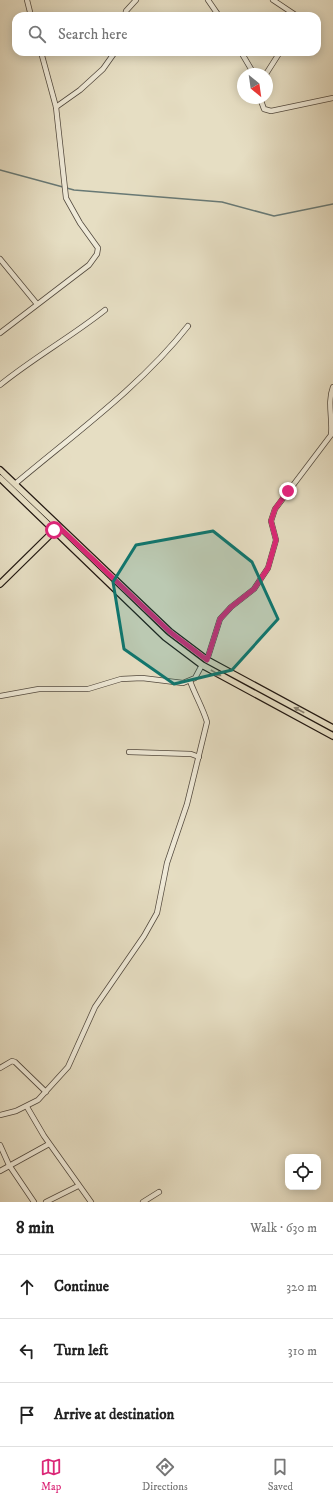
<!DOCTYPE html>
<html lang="en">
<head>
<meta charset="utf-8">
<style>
  body { margin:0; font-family:"IM FELL DW Pica",serif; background:#f2f2f2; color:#222 }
  .controls { position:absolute; right:12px; bottom:12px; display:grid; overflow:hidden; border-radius:8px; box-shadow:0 2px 10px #0003 }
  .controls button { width:36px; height:36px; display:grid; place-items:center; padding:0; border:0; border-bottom:1px solid #e0e0e0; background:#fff; color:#222; font:20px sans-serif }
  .compass { position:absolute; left:237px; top:68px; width:36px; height:36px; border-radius:50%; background:#fff; box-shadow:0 2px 10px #0003; rotate:151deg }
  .stop { position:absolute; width:12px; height:12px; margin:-9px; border:3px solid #db2777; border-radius:50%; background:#fff }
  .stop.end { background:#db2777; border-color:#fff; box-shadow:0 1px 4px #0008 }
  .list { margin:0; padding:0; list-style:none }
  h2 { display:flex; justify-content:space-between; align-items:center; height:52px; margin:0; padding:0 16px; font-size:17px }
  h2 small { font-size:13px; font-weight:400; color:#767676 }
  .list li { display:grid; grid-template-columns:26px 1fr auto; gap:12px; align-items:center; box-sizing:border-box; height:64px; padding:0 16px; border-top:1px solid #e0e0e0 }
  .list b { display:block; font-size:15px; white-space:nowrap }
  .list em { font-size:13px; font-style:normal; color:#767676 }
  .icon { flex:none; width:22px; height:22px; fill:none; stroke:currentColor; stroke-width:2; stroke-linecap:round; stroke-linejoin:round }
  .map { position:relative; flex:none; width:333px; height:1202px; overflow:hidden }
  .search { position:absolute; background:#fff; box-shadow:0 2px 10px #0003; left:12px; right:12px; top:12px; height:44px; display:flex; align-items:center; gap:10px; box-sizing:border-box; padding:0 14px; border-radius:12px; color:#767676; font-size:15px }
  .sheet { height:244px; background:#fff }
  nav { display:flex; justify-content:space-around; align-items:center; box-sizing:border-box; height:56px; border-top:1px solid #e0e0e0; background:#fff; font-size:11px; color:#767676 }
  nav a { display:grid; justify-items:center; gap:2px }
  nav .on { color:#db2777 }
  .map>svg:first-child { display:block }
</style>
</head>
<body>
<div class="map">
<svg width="333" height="1202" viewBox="0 0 333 1202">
  <rect width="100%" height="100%" fill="#e6dec3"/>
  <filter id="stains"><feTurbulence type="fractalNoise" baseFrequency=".005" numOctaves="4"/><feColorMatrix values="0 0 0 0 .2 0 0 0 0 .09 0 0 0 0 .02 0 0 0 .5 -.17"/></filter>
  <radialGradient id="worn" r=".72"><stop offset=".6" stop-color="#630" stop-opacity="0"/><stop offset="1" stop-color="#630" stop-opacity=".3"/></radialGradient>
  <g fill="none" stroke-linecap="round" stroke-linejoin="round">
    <path stroke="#687975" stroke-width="1.5" d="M0,170L74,190L222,202L274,216L333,204"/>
    <g stroke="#52493e" stroke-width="6">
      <g id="minor">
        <path d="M27,0L31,16"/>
        <path d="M208,0L219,16"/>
        <path d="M273,0L297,16"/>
        <path d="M125,16L126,11L136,0"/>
        <path d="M241,52L254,74"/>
        <path d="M266,74L280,52"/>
        <path d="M260,98L264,109L271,111L333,98"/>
        <path d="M56,107L80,90L103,69L115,52"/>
        <path d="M0,259L37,304"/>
        <path d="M0,333L89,265L97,254L98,248L80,223L66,198L56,107L41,52"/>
        <path d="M0,385C33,358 71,337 105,310"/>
        <path d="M15,484C73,435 141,386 188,326"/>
        <path d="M207,660L220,619L231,607L254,589L268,568L276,540L271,521L275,509L331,435C333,419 327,403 333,387"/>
        <path d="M0,696L39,689H88L121,679L142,678L183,683L195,678L202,665"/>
        <path d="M129,752L191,754L199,757"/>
        <path d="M0,1068L12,1061L15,1062L46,1092"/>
        <path d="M27,1107L44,1136L91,1202"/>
        <path d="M0,1115L16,1111L38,1100L68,1067L95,1007L144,936L157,913L167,863L187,804L207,722C203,708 195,695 190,681"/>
        <path d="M0,1145L9,1165L34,1202"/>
        <path d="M0,1171L49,1144"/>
        <path d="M46,1202L78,1186"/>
        <path d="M143,1202L159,1192"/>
      </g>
    </g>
    <g stroke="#211711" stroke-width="8">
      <g id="major">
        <path d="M0,470L170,632L207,660L333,728"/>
        <path d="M0,478L165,637L202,665L333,736"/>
        <path d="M0,584L57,528"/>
      </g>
    </g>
    <use href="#minor" stroke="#efead8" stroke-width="4.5"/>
    <use href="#major" stroke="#e6dec3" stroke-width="5.5"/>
  </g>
  <defs><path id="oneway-solid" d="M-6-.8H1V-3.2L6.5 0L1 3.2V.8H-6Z"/></defs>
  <g fill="#8d8473">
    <use href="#oneway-solid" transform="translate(216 673) rotate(30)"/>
    <use href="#oneway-solid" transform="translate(299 710) rotate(-152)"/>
  </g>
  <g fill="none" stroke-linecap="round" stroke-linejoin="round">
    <path stroke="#db2777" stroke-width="5" d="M54,530L58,526L170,632L207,660L220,619L231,607L254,589L268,568L276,540L271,521L275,509L288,491"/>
  </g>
  <path fill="#0f766e" fill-opacity="0.2" stroke="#0f766e" stroke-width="3" stroke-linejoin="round" d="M213,531L252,562L278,619L232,670L174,684L124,649L113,582L136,545Z"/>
  <rect width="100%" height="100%" filter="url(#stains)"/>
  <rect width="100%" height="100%" fill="url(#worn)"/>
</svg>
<div class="controls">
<button><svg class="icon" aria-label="locate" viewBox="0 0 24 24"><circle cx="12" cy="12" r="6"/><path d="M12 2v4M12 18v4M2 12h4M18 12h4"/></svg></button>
</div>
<svg class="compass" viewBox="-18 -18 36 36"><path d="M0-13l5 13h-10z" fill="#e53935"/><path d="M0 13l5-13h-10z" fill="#767676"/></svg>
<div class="stop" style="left:54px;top:530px"></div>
<div class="stop end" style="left:288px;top:491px"></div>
<div class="search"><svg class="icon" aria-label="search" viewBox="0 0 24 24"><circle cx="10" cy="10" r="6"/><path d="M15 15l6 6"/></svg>Search here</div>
</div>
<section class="sheet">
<h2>8 min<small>Walk · 630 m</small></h2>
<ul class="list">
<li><svg class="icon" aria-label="ahead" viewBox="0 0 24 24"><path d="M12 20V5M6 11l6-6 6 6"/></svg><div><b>Continue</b></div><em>320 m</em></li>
<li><svg class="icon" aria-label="left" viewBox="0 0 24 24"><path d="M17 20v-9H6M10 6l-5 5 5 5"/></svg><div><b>Turn left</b></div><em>310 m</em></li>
<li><svg class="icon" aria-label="arrive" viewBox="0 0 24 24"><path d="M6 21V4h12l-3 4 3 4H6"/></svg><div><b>Arrive at destination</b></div></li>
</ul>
</section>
<nav>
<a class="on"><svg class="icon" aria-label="map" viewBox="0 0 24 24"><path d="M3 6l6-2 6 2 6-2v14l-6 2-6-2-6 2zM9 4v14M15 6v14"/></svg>Map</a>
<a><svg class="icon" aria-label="directions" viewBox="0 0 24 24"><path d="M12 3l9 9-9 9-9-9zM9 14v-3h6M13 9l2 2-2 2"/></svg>Directions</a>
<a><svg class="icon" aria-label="saved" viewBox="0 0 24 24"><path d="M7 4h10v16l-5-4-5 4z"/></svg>Saved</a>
</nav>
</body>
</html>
